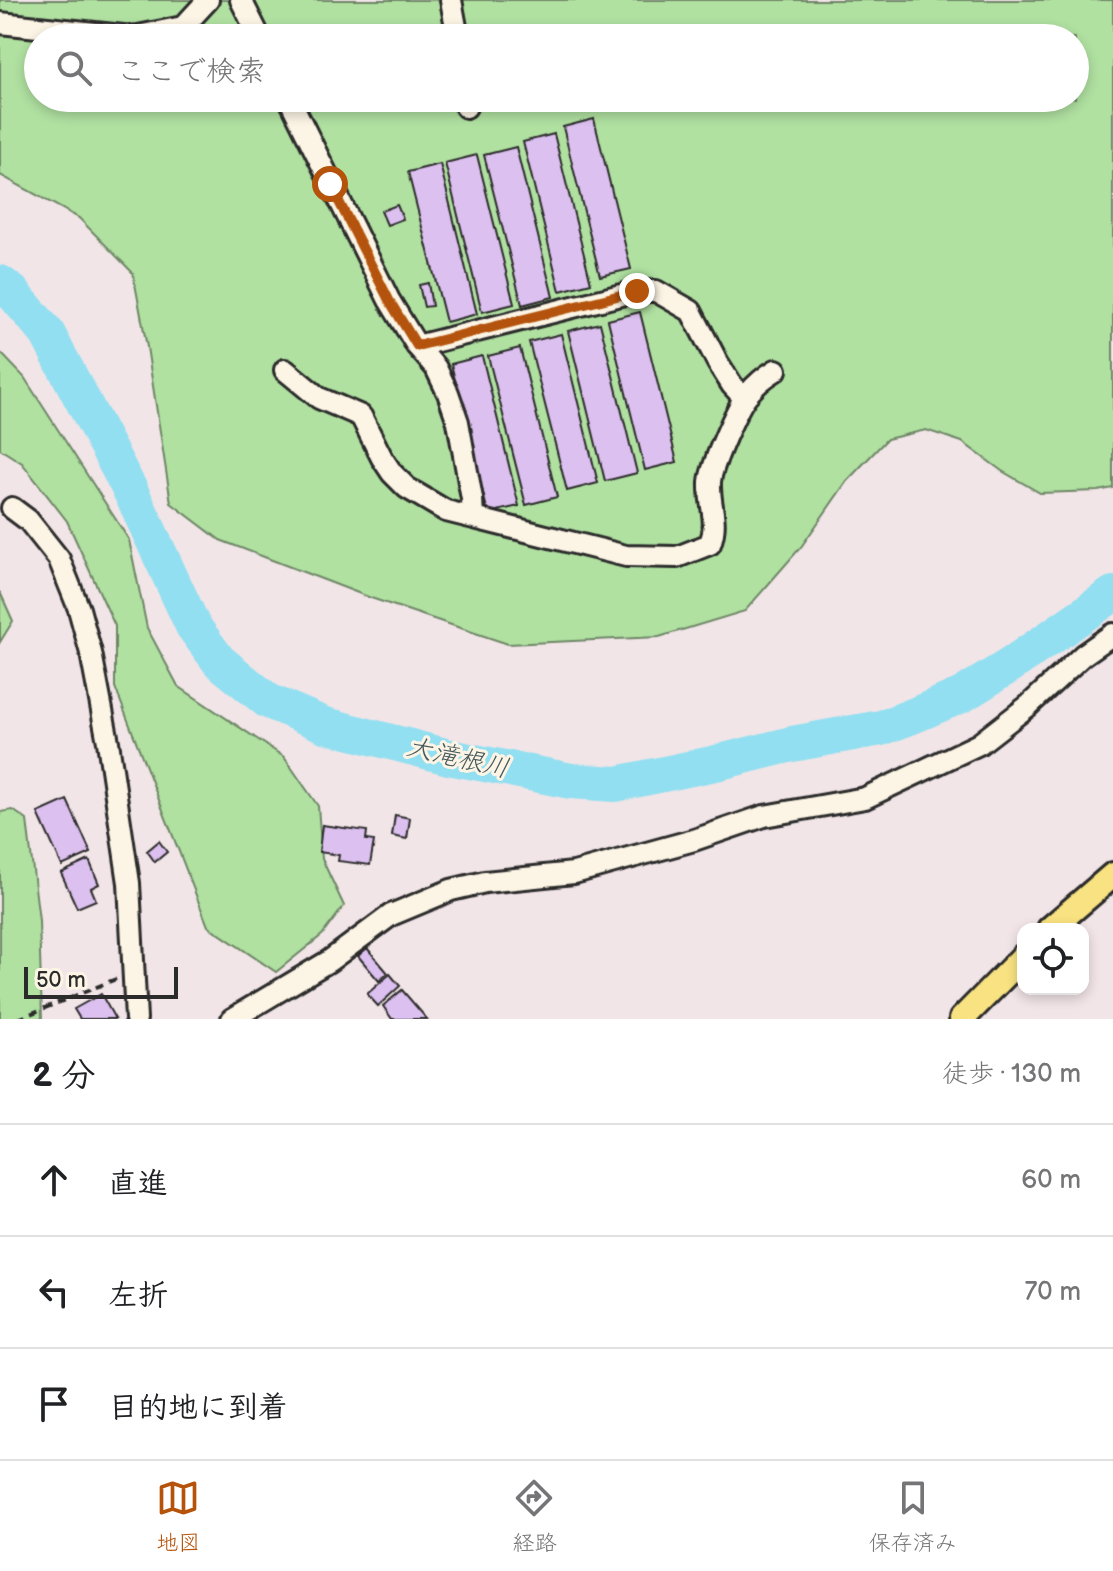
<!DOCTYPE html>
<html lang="ja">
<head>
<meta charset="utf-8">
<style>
  body { margin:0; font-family:"Balsamiq Sans","Klee One",sans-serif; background:#f6f6f6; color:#202124 }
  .controls { position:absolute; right:24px; bottom:24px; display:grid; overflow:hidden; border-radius:16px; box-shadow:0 4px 12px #0003 }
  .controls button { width:72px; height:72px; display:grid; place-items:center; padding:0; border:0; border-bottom:2px solid #e0e0e0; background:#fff; color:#202124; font:40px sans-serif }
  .scale { position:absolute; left:24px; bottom:20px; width:154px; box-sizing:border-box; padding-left:8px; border:4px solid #2b2b2b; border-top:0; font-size:22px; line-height:28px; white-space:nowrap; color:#2b2b2b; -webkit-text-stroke:6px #fcf5e5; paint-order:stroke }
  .stop { position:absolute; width:24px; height:24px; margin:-18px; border:6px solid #b45309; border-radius:50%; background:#fff }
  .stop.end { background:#b45309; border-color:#fff; box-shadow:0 2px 8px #0008 }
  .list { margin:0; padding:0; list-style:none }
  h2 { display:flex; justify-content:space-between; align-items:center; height:104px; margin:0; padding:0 32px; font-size:34px }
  h2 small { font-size:26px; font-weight:400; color:#757577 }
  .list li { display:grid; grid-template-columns:52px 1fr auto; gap:24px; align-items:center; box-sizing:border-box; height:112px; padding:0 32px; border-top:2px solid #e0e0e0 }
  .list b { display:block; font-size:30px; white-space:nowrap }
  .list em { font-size:26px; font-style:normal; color:#757577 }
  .icon { flex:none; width:44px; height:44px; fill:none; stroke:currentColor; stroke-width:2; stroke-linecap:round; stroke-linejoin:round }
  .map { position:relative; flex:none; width:1113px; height:1019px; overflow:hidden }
  .search { position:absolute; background:#fff; box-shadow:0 4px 12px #0003; left:24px; right:24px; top:24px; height:88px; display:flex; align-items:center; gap:20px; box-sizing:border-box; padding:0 28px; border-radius:44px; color:#757577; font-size:30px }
  .sheet { height:440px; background:#fff }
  nav { display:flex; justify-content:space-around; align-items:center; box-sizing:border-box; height:112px; border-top:2px solid #e0e0e0; background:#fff; font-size:22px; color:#757577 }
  nav a { display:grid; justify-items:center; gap:4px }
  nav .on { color:#b45309 }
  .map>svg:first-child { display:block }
</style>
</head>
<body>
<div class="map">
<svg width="1113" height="1019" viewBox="0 0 1113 1019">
  <rect width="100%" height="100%" fill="#f2e5e8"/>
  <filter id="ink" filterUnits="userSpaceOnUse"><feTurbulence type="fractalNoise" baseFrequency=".0125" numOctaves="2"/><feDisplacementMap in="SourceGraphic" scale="16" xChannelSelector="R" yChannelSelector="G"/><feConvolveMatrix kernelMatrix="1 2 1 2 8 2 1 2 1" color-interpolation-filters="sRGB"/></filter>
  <g filter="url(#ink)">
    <g fill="#b0e1a1" stroke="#6e8666" stroke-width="2" fill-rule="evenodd">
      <path d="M0,0H1113V488L1098,491L1040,493L1002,471L962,442L926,430L887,439L847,481L801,547L745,611L659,637L508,644L371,598L220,540L171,503L147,347L133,273L79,218L0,175ZM38,38H1075V98H38Z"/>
      <path d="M0,352L24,377L129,540L147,628L178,686L284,757L318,806L322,859L344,906L322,935L276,972L208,926L115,687V626L67,521L22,463L0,449Z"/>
      <path d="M0,592L13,621L0,642Z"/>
      <path d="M13,810L27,820L39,921L42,1019H0V812Z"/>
    </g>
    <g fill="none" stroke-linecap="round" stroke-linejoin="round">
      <path stroke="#91dff0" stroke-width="36" d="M0,283L12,292L47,333L131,492L193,626L219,661L268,701L325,725L449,757L571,781L616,784L716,763L792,744L881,728L910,717L962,695L1009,666L1113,594"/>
    </g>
    <g fill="#dcc0ef" stroke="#2b2b2b" stroke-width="2">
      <path d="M594,119L631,269L600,276L563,127Z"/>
      <path d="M554,134L591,283L560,291L523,142Z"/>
      <path d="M516,147L553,297L522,305L484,155Z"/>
      <path d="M477,155L514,304L482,312L445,163Z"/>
      <path d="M440,164L477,314L446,322L408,172Z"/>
      <path d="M397,205L403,219L387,225L381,211Z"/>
      <path d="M428,283L432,306L424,307L419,285Z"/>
      <path d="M640,312L677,462L645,470L608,320Z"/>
      <path d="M600,323L637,473L605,481L568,331Z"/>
      <path d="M561,334L598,483L567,491L529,342Z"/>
      <path d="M520,348L557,497L526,505L488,356Z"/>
      <path d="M482,356L519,506L488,513L451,364Z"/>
      <path d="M67,800L91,853L62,866L38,813Z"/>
      <path d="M395,815L410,818L407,839L392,836Z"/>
      <path d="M322,825L367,831L366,840L374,841L370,865L338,861L339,855L319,852Z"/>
      <path d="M159,841L167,852L155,862L147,851Z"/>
      <path d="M89,860L99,884L91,888L96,900L77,908L61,873Z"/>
      <path d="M367,948L388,973L379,981L358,956Z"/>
      <path d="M390,974L400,986L378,1006L367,994Z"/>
      <path d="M402,990L427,1019H392L383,1006Z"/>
      <path d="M101,994L115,1019H80L74,1009Z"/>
    </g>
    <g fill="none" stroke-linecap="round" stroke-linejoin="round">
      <g stroke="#2b2b2b" stroke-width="26">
        <g id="minor">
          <path d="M241,0L260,38"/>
          <path d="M451,0L458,38"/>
          <path d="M0,23L133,37L183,27L208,0"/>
          <path d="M289,98L389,300L417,346L436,368L448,393L458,422L472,499L473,517"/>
          <path d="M465,98L466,107"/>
          <path d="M417,346L637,291H656L691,311L718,363L732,385L744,398"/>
          <path d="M285,370L319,398L361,416L382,458L392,473L407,488L446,511L626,556L677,557L710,544C719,520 709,507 710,482C711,467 737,407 747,395C756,384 764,377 776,370"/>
          <path d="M12,508L28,520L59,559L79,609L91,653L108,742L129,883L136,1019"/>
          <path d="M232,1019L329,961L391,915L451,890L485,882L574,873L694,840L764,816L865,798L979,744L1028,706L1083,655L1113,634"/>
        </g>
      </g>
      <g stroke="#2b2b2b" stroke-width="30">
        <g id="major">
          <path d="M1050,929L1113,875"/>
          <path d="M962,1019L1023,957"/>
        </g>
      </g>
      <path stroke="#2b2b2b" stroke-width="4" stroke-dasharray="8 6" stroke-linecap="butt" d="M18,1019L116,979"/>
      <use href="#minor" stroke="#fcf5e5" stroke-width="20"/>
      <use href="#major" stroke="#f8e281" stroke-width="24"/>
    </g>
  </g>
  <g fill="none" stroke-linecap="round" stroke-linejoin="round" filter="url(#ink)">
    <path stroke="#b45309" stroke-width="10" d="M330,184L389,300L417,346L637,291"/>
  </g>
  <g text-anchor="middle" stroke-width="6" stroke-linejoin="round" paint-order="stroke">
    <g font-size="26" font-style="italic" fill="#44585c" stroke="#fcf5e5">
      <text transform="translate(458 757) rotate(13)" y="9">大滝根川</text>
    </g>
  </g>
</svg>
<div class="controls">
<button><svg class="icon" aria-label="locate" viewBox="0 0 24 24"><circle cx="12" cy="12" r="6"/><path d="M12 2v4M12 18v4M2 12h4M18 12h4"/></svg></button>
</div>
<div class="scale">50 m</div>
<div class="stop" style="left:330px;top:184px"></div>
<div class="stop end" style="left:637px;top:291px"></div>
<div class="search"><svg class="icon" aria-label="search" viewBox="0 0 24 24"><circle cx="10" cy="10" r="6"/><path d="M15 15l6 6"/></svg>ここで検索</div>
</div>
<section class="sheet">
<h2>2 分<small>徒歩 · 130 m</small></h2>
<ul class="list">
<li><svg class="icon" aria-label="ahead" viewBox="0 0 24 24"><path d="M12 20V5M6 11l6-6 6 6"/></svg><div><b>直進</b></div><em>60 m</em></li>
<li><svg class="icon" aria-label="left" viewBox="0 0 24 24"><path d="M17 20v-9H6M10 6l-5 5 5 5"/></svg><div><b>左折</b></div><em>70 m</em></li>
<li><svg class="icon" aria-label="arrive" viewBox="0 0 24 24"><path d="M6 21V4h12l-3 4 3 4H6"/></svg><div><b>目的地に到着</b></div></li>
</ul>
</section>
<nav>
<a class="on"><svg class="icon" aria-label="map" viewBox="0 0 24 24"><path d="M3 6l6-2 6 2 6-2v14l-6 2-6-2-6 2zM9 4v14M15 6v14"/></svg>地図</a>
<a><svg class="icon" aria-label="directions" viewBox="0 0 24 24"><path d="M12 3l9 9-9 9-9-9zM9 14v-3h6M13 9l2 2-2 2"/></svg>経路</a>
<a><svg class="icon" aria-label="saved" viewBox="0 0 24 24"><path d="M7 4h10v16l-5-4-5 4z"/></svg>保存済み</a>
</nav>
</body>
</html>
